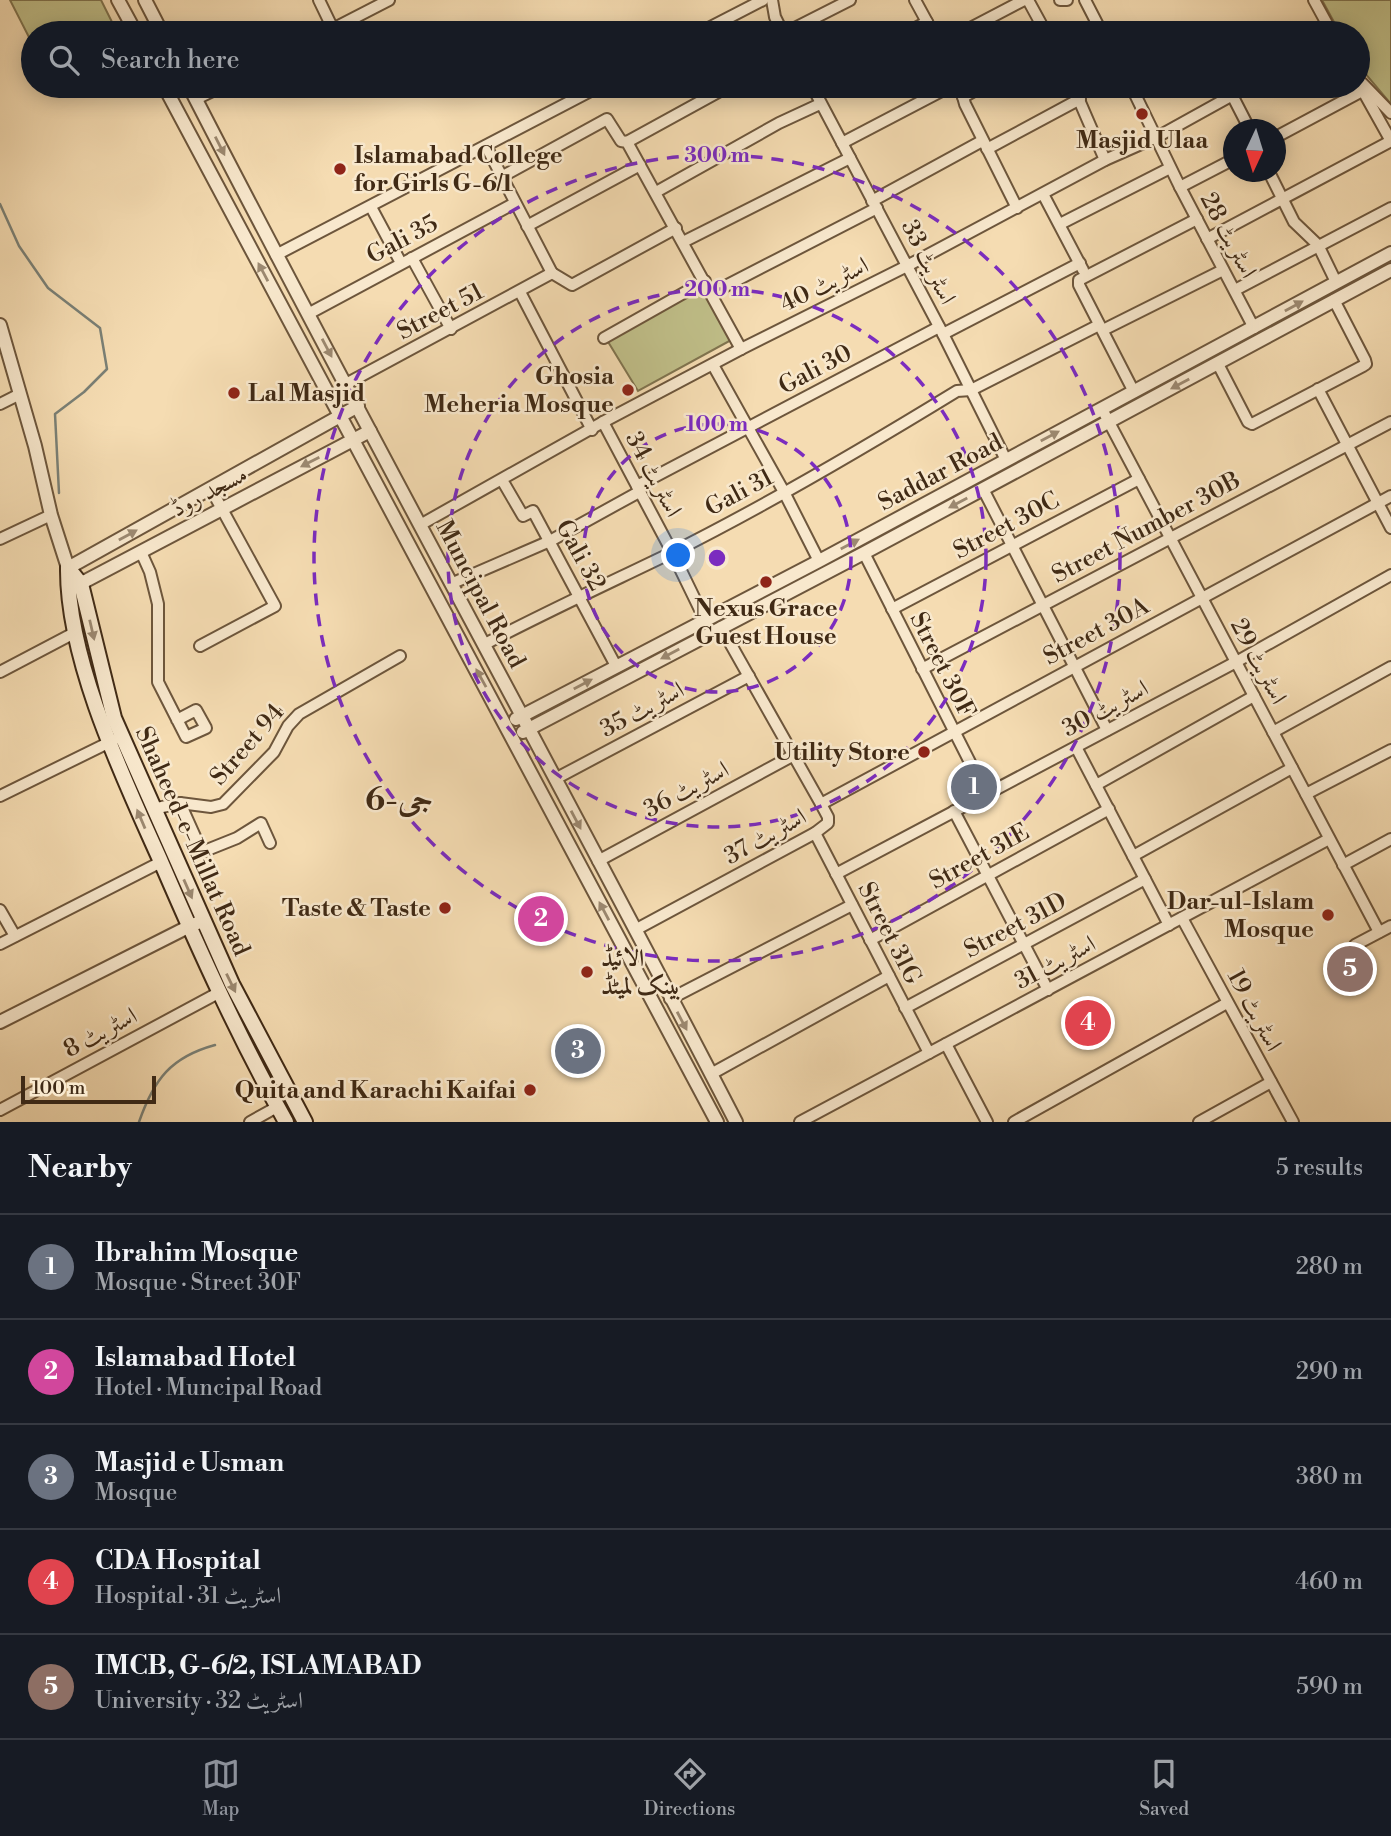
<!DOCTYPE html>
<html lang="en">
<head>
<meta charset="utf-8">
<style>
  body { margin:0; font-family:"Libre Bodoni",Amiri,serif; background:#20242c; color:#f1f3f6 }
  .compass { position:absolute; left:1223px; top:119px; width:63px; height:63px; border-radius:50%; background:#171b24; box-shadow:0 4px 18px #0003; rotate:184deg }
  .scale { position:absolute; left:21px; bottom:18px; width:135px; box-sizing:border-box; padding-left:7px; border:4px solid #402a15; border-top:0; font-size:19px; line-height:24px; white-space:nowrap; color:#402a15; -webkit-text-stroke:5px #f8e8cd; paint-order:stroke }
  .you { position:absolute; left:679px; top:556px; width:24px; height:24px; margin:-18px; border:5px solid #fff; border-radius:50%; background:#1a73e8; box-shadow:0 0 0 10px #1a73e833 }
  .badge { display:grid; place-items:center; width:46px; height:46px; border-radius:50%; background:#8c9099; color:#fff; font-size:23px; font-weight:700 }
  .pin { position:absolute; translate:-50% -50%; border:4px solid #fff; box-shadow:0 2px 7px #0006 }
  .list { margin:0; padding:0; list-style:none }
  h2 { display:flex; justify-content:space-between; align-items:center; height:91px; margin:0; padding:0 28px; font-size:30px }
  h2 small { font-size:23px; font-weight:400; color:#9ea1a6 }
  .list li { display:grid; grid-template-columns:46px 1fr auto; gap:21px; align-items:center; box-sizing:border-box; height:105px; padding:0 28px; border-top:2px solid #363941 }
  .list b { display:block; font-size:26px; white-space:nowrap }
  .list p { margin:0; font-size:23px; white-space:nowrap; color:#9ea1a6 }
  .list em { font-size:23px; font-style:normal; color:#9ea1a6 }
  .icon { flex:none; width:38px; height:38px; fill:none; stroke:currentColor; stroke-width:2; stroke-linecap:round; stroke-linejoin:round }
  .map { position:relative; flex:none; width:1391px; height:1122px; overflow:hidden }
  .search { position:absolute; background:#171b24; box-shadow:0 4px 18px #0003; left:21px; right:21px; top:21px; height:77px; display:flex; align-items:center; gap:18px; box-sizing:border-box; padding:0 24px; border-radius:38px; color:#9ea1a6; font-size:26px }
  .sheet { height:616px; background:#171b24 }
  nav { display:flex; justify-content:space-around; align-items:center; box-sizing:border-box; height:98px; border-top:2px solid #363941; background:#171b24; font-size:19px; color:#9ea1a6 }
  nav a { display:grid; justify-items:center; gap:4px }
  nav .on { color:#8c9099 }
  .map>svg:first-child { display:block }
</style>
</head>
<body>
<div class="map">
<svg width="1391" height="1122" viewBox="0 0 1391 1122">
  <rect width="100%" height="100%" fill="#f5dcb2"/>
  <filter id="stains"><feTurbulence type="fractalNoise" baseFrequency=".00286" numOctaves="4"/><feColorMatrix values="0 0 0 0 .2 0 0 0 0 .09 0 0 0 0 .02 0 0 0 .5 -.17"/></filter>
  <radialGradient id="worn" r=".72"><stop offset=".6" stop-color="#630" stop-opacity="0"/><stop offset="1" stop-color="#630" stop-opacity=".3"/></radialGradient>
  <g fill="#c0bf89" stroke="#80744f" stroke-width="2">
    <path d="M10,0H101L114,26L100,33H33V45Z"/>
    <path d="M1322,0H1391V104L1358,65V33H1340Z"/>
    <path d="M705,285L733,339L638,391L607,340Z"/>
  </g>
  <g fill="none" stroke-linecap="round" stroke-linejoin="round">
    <g stroke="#7a8076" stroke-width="2.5">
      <path d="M0,204L19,246L48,288L100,328L107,369L84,392L55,414L59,493"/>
      <path d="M139,1122C154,1079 171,1057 215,1045"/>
    </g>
    <g stroke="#6d563c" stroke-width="14">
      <g id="minor">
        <path d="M319,0L333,29"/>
        <path d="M772,0L775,17L783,33"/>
        <path d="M915,0L933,33"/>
        <path d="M1028,0L1046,33"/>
        <path d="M1060,0H1067"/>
        <path d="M1085,0L1102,33"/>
        <path d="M1314,0L1332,33"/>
        <path d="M325,33L389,0"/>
        <path d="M699,33L763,0"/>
        <path d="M785,33L850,0"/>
        <path d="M906,33L927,22"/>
        <path d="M961,33L1024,0"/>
        <path d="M1358,82L1391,141"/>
        <path d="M1362,83L1391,113"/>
        <path d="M812,86L943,334L1006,460"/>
        <path d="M960,86L965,104L1017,208"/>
        <path d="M1073,86L1105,160"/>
        <path d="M1131,86L1180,187L1254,328"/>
        <path d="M1232,95L1250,130"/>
        <path d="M963,97L983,86"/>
        <path d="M196,99L223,86"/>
        <path d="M1276,137L1362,91"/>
        <path d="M627,142L729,86"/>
        <path d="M842,143L951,86"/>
        <path d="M486,146L552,273"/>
        <path d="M987,149L1080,99"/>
        <path d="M1269,172L1294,222L1318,245L1336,282"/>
        <path d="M503,176L607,119L621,141L627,142L741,349"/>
        <path d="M1180,187L1234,159"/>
        <path d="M656,192L779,123L820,104"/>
        <path d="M1043,194L1083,270"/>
        <path d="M872,201L982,141"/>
        <path d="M371,207L401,263"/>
        <path d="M1060,224L1170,168"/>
        <path d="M527,226L640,165"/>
        <path d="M1207,239L1391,141"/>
        <path d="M683,242L850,158"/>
        <path d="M276,255L600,86"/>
        <path d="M412,258L451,329"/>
        <path d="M552,273L572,285L676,228"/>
        <path d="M1235,290L1391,208"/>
        <path d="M520,292L592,430"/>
        <path d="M712,293L877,208"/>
        <path d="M308,314L515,203"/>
        <path d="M1103,330L1223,270"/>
        <path d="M943,334L1080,263"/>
        <path d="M604,338L705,281"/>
        <path d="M1218,364L1248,422L1252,424L1363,366L1366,364L1365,360L1334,300"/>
        <path d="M713,365L784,492L819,561"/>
        <path d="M346,384L552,273"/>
        <path d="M1318,389L1391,528"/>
        <path d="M1134,392L1079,285V280L1197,219"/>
        <path d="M0,404L20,394"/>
        <path d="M1102,409L1379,932"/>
        <path d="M603,422L672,552L705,620"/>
        <path d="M502,480L523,516L533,511L616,666"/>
        <path d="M637,486L939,327"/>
        <path d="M983,489L1107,730"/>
        <path d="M420,525L603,422L741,349L907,266L1105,160L1157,137L1249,86"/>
        <path d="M0,539L51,515"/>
        <path d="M141,552L150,572L158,604V682L186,737L206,728L196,710L177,720"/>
        <path d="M864,553L986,794"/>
        <path d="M453,583L550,541L639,492"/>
        <path d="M892,609L1139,479"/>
        <path d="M485,644C546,612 609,583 671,553C769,504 864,448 957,391L971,390L1099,325"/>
        <path d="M200,646L275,606L211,489"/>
        <path d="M922,669L1391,422"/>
        <path d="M0,672L76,632"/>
        <path d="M1273,732L1391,667"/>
        <path d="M1076,747L1169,925"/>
        <path d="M555,779L749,676"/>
        <path d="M1096,785L1254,696"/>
        <path d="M1306,794L1391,750"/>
        <path d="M0,796L114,740"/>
        <path d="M180,803L202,852L237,838L261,823L270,843"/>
        <path d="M821,804L1391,496"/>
        <path d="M153,809L180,803L211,807L223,804L274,752L288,726L299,714L400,656"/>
        <path d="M954,811L1048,990"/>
        <path d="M815,833L929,1053"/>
        <path d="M1133,856L1292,768"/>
        <path d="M598,861L794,755"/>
        <path d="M1343,865L1391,839"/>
        <path d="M836,874L1236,662L1391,575"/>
        <path d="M0,910L15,936"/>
        <path d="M1182,918L1293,1122"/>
        <path d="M635,930L815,833L828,823V817L821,804L721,627"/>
        <path d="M870,940L1109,809"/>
        <path d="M0,944L161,862"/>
        <path d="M1355,945L1391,926"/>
        <path d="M670,999L852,905"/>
        <path d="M905,1008L1145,879"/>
        <path d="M946,1044L987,1122"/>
        <path d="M711,1074L889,976"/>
        <path d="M0,1110L220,992"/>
        <path d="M250,1122L277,1107"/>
        <path d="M800,1122L1329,839"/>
        <path d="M1014,1122L1227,1003"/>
        <path d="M1199,1122L1271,1082"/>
      </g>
    </g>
    <g stroke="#6d563c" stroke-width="16">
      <g id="tertiary">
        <path d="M118,0L136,33"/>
        <path d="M145,0L162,33"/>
        <path d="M164,86L717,1122"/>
        <path d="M189,86C367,433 557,775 736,1122"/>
        <path d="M0,325L35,446L51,515L68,568L358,406"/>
        <path d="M74,587L370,431"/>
        <path d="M516,719L819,561L1391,253"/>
        <path d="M523,732L864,553L1391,270"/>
        <path d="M0,1022L188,927L202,921"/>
      </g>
    </g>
    <g stroke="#402a15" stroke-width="18">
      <g id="secondary">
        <path d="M68,568L81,584L114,718L232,984L305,1122"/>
        <path d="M68,568C67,661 124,779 162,864C200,952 239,1038 286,1122"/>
      </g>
    </g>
    <use href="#minor" stroke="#f8e8cd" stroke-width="10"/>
    <use href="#tertiary" stroke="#f8e8cd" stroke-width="12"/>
    <use href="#secondary" stroke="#f8e8cd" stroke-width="14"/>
  </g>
  <defs><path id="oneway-solid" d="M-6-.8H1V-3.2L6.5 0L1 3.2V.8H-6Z" transform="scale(1.75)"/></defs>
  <g fill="#9c8971">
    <use href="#oneway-solid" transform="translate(220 146) rotate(63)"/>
    <use href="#oneway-solid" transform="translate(263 272) rotate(-118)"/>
    <use href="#oneway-solid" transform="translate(1294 306) rotate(-29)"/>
    <use href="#oneway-solid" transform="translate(327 348) rotate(62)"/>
    <use href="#oneway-solid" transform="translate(1180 384) rotate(152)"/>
    <use href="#oneway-solid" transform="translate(1050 436) rotate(-28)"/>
    <use href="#oneway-solid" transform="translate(310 462) rotate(153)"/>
    <use href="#oneway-solid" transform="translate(958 503) rotate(152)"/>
    <use href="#oneway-solid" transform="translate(128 535) rotate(-29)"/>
    <use href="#oneway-solid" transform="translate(850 544) rotate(-28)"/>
    <use href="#oneway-solid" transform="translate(92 630) rotate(77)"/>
    <use href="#oneway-solid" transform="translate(670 654) rotate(152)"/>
    <use href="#oneway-solid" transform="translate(481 678) rotate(-119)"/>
    <use href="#oneway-solid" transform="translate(583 684) rotate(-28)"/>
    <use href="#oneway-solid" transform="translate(141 819) rotate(-113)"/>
    <use href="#oneway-solid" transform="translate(576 820) rotate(62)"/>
    <use href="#oneway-solid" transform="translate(188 889) rotate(66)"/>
    <use href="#oneway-solid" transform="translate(604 911) rotate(-118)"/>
    <use href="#oneway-solid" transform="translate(231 983) rotate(64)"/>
    <use href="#oneway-solid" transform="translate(682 1021) rotate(62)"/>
  </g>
  <g fill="none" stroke="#7b2cbf" stroke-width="3.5" stroke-dasharray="12 9">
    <circle cx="717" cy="558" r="134"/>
    <circle cx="717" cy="558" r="269"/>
    <circle cx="717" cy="558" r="403"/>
  </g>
  <g fill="#8f2418" stroke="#f8e8cd" stroke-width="2.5">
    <circle cx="1142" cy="114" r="7"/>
    <circle cx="340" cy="169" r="7"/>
    <circle cx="628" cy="390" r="7"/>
    <circle cx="234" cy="393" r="7"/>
    <circle cx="766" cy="582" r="7"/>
    <circle cx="924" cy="752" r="7"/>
    <circle cx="445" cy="908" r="7"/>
    <circle cx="1328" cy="915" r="7"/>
    <circle cx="587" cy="972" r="7"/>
    <circle cx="530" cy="1090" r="7"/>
  </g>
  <g text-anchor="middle" stroke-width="5" stroke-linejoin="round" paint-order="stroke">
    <g font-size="24" font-weight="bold" fill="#402a15" stroke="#f8e8cd" text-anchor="end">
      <text x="1142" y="148" text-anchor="middle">Masjid Ulaa</text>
      <text x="354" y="163" text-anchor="start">Islamabad College<tspan x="354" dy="28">for Girls G-6/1</tspan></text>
      <text x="614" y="384">Ghosia<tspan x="614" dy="28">Meheria Mosque</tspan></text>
      <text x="248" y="401" text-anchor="start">Lal Masjid</text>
      <text x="766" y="616" text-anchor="middle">Nexus Grace<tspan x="766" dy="28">Guest House</tspan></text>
      <text x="910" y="760">Utility Store</text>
      <text x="1314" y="909">Dar-ul-Islam<tspan x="1314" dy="28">Mosque</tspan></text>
      <text x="431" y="916">Taste &amp; Taste</text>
      <text x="601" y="966" text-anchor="start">الائیڈ<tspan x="601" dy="28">بینک لمیٹڈ</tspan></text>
      <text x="516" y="1098">Quita and Karachi Kaifai</text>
    </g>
    <g font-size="24" fill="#402a15" stroke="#f8e8cd">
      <text transform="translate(1229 235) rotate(62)" y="8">اسٹریٹ 28</text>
      <text transform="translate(402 239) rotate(-28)" y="8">Gali 35</text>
      <text transform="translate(929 262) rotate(63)" y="8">اسٹریٹ 33</text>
      <text transform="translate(824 284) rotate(-26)" y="8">اسٹریٹ 40</text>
      <text transform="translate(440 311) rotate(-28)" y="8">Street 51</text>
      <text transform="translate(815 369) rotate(-28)" y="8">Gali 30</text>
      <text transform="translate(940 472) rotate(-28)" y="8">Saddar Road</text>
      <text transform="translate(654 474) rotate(62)" y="8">اسٹریٹ 34</text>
      <text transform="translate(209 491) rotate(-28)" y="8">مسجد روڈ</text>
      <text transform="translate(739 492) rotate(-28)" y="8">Gali 31</text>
      <text transform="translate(1006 525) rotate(-28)" y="8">Street 30C</text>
      <text transform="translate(1146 527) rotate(-28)" y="8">Street Number 30B</text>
      <text transform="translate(581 555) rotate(61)" y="8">Gali 32</text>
      <text transform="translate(481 594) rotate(62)" y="8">Muncipal Road</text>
      <text transform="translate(1096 631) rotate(-28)" y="8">Street 30A</text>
      <text transform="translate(1259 661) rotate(62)" y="8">اسٹریٹ 29</text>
      <text transform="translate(943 665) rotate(63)" y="8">Street 30F</text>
      <text transform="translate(1105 708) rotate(-28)" y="8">اسٹریٹ 30</text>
      <text transform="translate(642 709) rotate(-28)" y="8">اسٹریٹ 35</text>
      <text transform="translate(247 744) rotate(-49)" y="8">Street 94</text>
      <text transform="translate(686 789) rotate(-28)" y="8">اسٹریٹ 36</text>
      <text transform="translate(765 836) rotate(-29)" y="8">اسٹریٹ 37</text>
      <text transform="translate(193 841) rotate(66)" y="8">Shaheed-e-Millat Road</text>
      <text transform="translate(979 856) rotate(-29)" y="8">Street 31E</text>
      <text transform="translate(1015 925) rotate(-28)" y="8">Street 31D</text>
      <text transform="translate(890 933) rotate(63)" y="8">Street 31G</text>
      <text transform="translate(1055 962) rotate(-28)" y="8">اسٹریٹ 31</text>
      <text transform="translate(1255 1010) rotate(62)" y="8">اسٹریٹ 19</text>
      <text transform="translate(100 1032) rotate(-28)" y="8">اسٹریٹ 8</text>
    </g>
    <g font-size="32" font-weight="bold" fill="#402a15" stroke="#f8e8cd">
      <text x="399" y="810">جی-6</text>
    </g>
  </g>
  <circle cx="717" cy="558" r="10" fill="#7b2cbf" stroke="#f8e8cd" stroke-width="3.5"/>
  <g font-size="21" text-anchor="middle" font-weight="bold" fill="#7b2cbf" stroke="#f8e8cd" stroke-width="5" stroke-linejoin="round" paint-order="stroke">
    <text x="717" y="162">300 m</text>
    <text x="717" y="296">200 m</text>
    <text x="717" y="431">100 m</text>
  </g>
  <rect width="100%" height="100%" filter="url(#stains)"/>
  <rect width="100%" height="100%" fill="url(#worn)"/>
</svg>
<svg class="compass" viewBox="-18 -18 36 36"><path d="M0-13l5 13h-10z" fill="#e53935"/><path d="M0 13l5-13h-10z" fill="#9ea1a6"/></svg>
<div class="scale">100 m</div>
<div class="you"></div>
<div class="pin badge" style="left:974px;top:787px;background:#6b7280">1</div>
<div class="pin badge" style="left:541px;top:919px;background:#d1479c">2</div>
<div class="pin badge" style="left:578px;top:1051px;background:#6b7280">3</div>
<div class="pin badge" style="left:1088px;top:1023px;background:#e0444e">4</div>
<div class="pin badge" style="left:1350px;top:969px;background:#8d6e63">5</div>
<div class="search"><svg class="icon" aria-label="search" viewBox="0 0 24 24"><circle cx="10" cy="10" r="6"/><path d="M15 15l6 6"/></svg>Search here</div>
</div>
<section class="sheet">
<h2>Nearby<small>5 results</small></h2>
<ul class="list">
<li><span class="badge" style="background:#6b7280">1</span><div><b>Ibrahim Mosque</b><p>Mosque · Street 30F</p></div><em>280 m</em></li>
<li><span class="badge" style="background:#d1479c">2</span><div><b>Islamabad Hotel</b><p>Hotel · Muncipal Road</p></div><em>290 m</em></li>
<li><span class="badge" style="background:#6b7280">3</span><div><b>Masjid e Usman</b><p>Mosque</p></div><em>380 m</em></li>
<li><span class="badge" style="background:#e0444e">4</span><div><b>CDA Hospital</b><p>Hospital · اسٹریٹ 31</p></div><em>460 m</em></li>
<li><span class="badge" style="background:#8d6e63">5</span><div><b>IMCB, G-6/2, ISLAMABAD</b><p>University · اسٹریٹ 32</p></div><em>590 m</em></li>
</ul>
</section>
<nav>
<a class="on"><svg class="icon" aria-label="map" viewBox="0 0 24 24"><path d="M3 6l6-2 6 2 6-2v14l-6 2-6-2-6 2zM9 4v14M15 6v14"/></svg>Map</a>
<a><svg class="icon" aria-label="directions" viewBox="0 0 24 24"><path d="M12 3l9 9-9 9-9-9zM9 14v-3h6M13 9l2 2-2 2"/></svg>Directions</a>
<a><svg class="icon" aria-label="saved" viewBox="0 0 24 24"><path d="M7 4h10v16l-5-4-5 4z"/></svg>Saved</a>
</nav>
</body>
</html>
